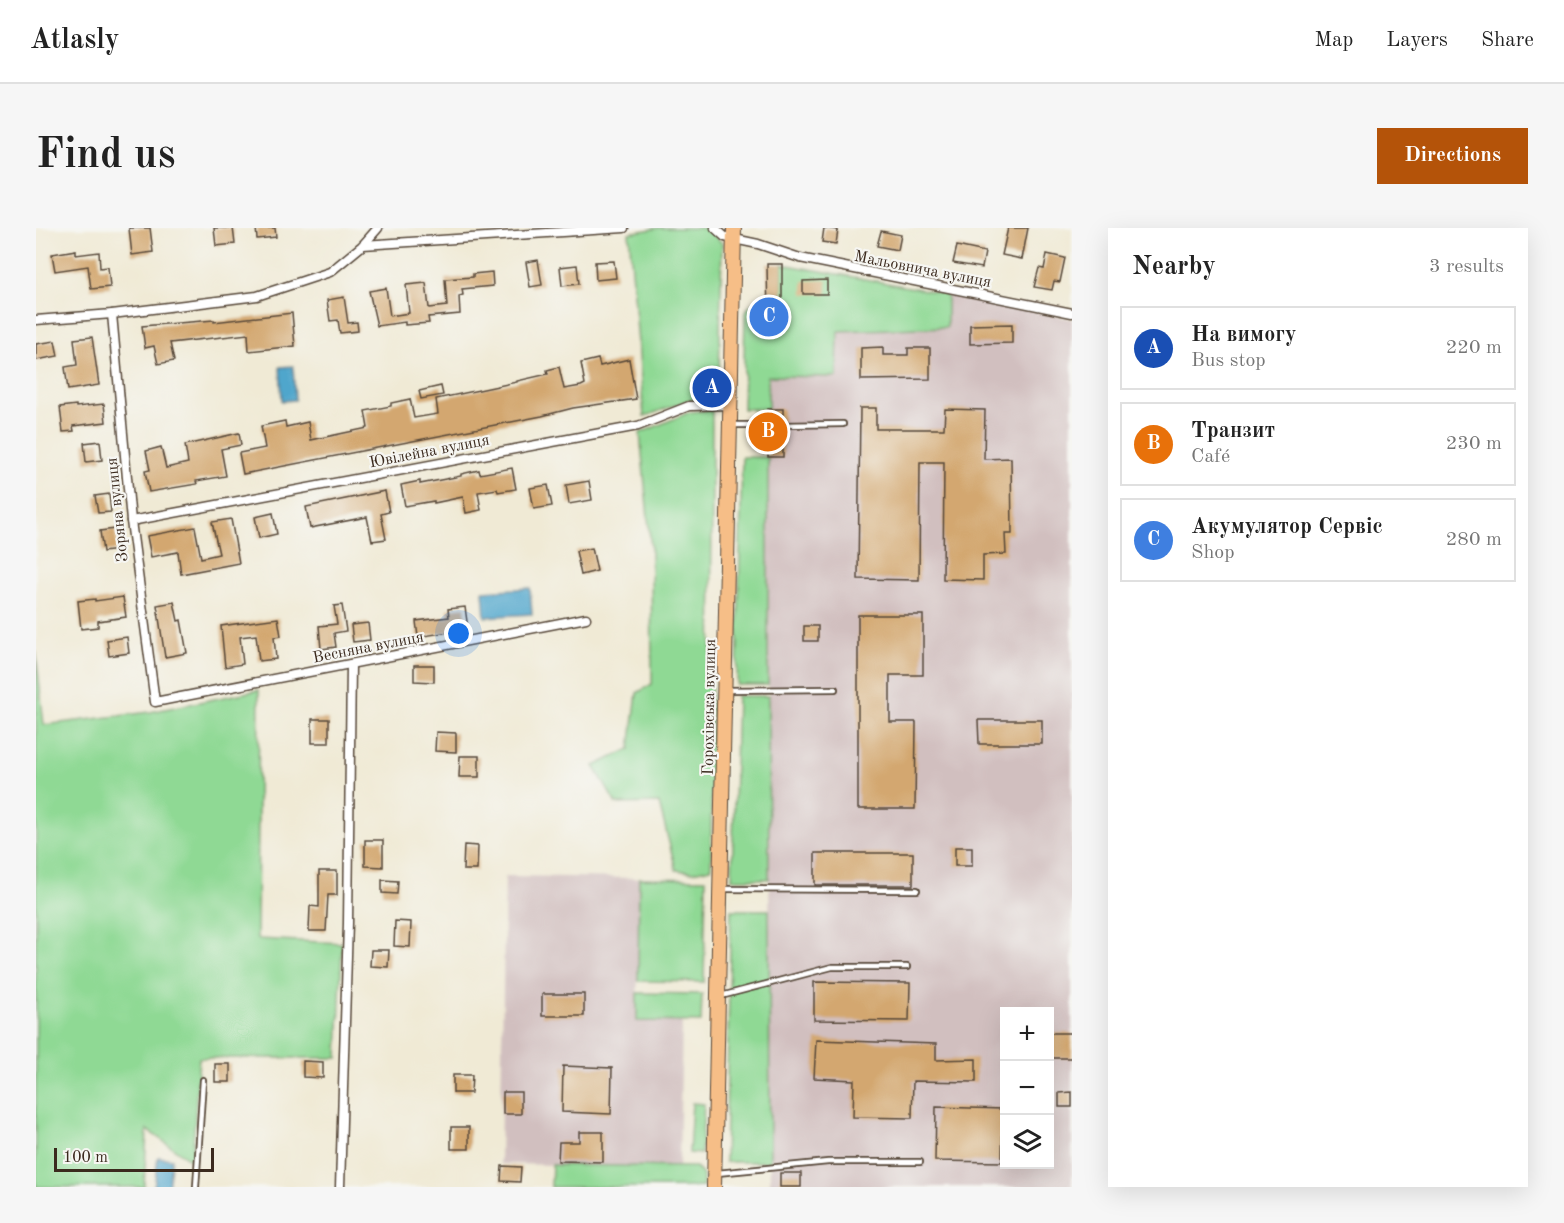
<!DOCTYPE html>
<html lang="en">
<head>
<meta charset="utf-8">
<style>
  body { margin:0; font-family:"Old Standard TT",serif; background:#f6f6f6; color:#222 }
  .controls { position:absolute; right:18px; bottom:18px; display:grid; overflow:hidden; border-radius:0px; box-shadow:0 6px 24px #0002 }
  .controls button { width:54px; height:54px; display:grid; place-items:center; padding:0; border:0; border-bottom:2px solid #e0e0e0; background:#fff; color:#222; font:30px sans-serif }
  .scale { position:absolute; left:18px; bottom:15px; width:160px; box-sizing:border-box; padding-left:6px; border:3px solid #3b2a1e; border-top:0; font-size:16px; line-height:21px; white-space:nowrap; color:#3b2a1e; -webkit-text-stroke:4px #f6f6f2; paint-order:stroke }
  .you { position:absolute; left:423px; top:406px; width:21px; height:21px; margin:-15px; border:4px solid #fff; border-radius:50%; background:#1a73e8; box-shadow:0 0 0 9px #1a73e833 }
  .badge { display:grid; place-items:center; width:39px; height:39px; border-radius:50%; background:#b45309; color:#fff; font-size:20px; font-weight:700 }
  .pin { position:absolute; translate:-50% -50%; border:3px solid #fff; box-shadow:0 2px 6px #0006 }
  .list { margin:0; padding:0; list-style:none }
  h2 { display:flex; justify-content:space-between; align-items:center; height:78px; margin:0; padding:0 24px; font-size:26px }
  h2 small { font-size:20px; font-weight:400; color:#767676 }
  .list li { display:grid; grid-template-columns:39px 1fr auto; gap:18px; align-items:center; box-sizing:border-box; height:84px; margin:0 12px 12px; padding:0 12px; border:2px solid #e0e0e0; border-radius:0px }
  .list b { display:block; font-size:22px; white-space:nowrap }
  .list p { margin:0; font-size:20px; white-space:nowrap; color:#767676 }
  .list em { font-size:20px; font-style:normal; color:#767676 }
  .icon { flex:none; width:33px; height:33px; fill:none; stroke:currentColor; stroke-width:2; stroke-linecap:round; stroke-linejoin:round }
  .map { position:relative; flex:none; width:1036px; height:959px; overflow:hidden; border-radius:0px }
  header { display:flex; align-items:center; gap:36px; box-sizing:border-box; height:84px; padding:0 30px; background:#fff; border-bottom:2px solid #e0e0e0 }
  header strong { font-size:28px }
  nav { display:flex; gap:33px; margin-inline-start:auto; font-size:21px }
  .intro { display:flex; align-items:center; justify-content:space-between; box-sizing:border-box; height:144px; padding:0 36px }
  h1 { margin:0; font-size:42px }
  .button { padding:15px 27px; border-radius:0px; background:#b45309; color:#fff; font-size:21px; font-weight:700 }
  main { display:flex; gap:36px; padding:0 36px }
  aside { flex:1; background:#fff; border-radius:0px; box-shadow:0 6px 24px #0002 }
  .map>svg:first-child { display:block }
</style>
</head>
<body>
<header>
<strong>Atlasly</strong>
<nav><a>Map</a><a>Layers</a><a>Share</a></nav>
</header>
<div class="intro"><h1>Find us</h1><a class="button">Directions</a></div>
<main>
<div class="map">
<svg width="1036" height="959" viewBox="0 0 1036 959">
  <rect width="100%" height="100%" fill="#f6f6f2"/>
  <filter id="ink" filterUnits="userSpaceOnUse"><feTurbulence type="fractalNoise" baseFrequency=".0167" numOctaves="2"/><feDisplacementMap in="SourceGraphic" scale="12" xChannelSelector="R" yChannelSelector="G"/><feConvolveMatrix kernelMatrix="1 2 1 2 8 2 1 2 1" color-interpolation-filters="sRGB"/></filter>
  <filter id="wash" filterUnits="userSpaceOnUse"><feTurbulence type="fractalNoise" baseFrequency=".008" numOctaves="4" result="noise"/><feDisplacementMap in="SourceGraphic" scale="24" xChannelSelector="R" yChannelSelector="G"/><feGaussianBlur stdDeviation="1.35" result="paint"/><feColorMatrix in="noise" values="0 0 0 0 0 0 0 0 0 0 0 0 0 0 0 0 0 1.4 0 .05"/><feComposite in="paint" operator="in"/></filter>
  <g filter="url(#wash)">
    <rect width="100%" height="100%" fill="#f0ead5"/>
    <g fill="#d1bfbf" fill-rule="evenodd">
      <path d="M911,66L1036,91V959H734L732,148L801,149V103L911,99ZM969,784H1014V936H969Z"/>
      <path d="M469,648L603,650L601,793L646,794L643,939L464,936Z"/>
    </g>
    <g fill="#8fd994" stroke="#658259" stroke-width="1.5">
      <path d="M623,0H671L686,15L683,151H668L669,171L652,172L608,189L593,5Z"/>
      <path d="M746,36L911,66V99L802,103L801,149L732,148V181H707L709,86C713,75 720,72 731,72L732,91H746Z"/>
      <path d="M676,182L675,640L657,644L640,642L623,575L580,576L558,538L594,521L601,465L616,456L615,321L604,205L654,184Z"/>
      <path d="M706,229H732V457H701Z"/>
      <path d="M0,423L8,497L114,484L223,462L221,711L306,715L302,830H163L156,933L111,902L108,959H0Z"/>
      <path d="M701,468H732L733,651H696Z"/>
      <path d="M603,650L670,651L668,754L602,753Z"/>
      <path d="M695,682H733L734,934H689Z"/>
      <path d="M601,765L666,766L665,794L601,793Z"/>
      <path d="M656,875L668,876L665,926L653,925Z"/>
      <path d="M516,937L660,939L667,947V959H515Z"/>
    </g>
    <g fill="#50a6cc" stroke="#466875" stroke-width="1.5">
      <path d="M257,138L259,172L246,173L244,139Z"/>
      <path d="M494,360L496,386L449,389L447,363Z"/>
      <path d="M122,929L136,931L132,959H118Z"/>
    </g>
    <g id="blocks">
      <g fill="#d3a76f">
        <path d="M93,0H114L117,24L96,27Z"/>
        <path d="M178,0H197L199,16L180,18Z"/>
        <path d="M220,0H239L240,9L221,11Z"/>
        <path d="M788,0L802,2L800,16L786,14Z"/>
        <path d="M972,0H992L986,31L966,27Z"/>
        <path d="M845,3L865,7L862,22L841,18Z"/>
        <path d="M921,18L949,24L946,40L917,35Z"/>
        <path d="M40,22V27L63,24L64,40L72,39L74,59L55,61L52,38L19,43L16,26Z"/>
        <path d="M1011,26L1029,30L1024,54L1018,53L1016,62L998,59L1003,40L1008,41Z"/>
        <path d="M502,32L506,57L494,59L490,34Z"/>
        <path d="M578,33L580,50L560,52L559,34Z"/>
        <path d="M731,36H746V91H732Z"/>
        <path d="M541,37L543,56L526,58L524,39Z"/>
        <path d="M456,44L457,58L426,61L427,67L423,68L424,86L392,89L393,95L369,97V94L341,98L333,63L350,60L354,88L373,85L370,57L390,55L393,80L411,78L409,51L437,49V46Z"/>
        <path d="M791,52V66H767V53Z"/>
        <path d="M308,69L312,95L321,94L322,103L304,105L302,92L294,93L291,72Z"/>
        <path d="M256,85L259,118L213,123L212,106L134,115L138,133L122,136L118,118L109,120L106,98L178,92V94Z"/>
        <path d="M976,96V115L934,116V97Z"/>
        <path d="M56,109L63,157L32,162L29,139L41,137L38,111Z"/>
        <path d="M19,113L22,128L0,132V116Z"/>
        <path d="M847,119V127H872V120H894V151L825,152V120Z"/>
        <path d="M562,131L564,138L593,131L600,171L537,180L506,188L207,246L203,225L229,220L225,198L249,193L250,199L272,194L275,212L332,200L329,183L355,178V175L374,171L378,190L402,186L400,171L481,154V153L512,146L511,142L523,139L528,161L545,158L549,156L545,135Z"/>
        <path d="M405,158L407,167L385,171L383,163Z"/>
        <path d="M68,176L70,194L37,198L38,203L27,204L24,179L40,177V179Z"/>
        <path d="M824,180H840V201H908L909,181L949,182L948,231L975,230L976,306H969L970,326L947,327V352L907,351L908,234H884L883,352L822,351Z"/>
        <path d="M732,181H747V192L743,196L744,200L747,201V229H732V201L736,200V196L732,192Z"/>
        <path d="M203,205L205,217L185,221L190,248L160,253L161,256L113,264L109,243L114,242L110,223L125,219L130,240L152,235L149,217Z"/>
        <path d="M64,213L66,232L50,234L48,215Z"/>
        <path d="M476,240L480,261L462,264L461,261L442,264L445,282L430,285L427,269L398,275V273L369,278L365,257L384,253V256L425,248V246L443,242L444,246Z"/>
        <path d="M553,253L556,272L533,276L530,257Z"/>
        <path d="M512,257L516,278L498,281L494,260Z"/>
        <path d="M349,263L353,284L345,286L350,311L336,313L331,289L274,300L270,279Z"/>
        <path d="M73,266L75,284L62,285L59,268Z"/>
        <path d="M237,285L241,306L223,310L219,289Z"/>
        <path d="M195,291L203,335L145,346L142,324L115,329L111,308L159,299L165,330L183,326L176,294Z"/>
        <path d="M79,301L82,322L67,324L64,303Z"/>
        <path d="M556,320L561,343L545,347L540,323Z"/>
        <path d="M87,369L90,389L62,393V399L45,401L42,373L59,371V373Z"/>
        <path d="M138,374L142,393L145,392L151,425L129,429L121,377Z"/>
        <path d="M306,377L310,403L298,405L300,419L285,421L283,398L301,396L298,378Z"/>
        <path d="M429,379L432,401L382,409L380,393L413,389L412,381Z"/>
        <path d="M822,387H887V447H854V494H880L879,581H822Z"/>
        <path d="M242,390L245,408L238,409L240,431L223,433L220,407L204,409L207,436L189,439L185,398Z"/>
        <path d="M332,395L334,412L317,414L315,397Z"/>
        <rect x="768" y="398" width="14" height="15"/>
        <path d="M91,409L93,425L73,428L71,412Z"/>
        <path d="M378,437H398V454L378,453Z"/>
        <rect x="276" y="491" width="17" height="24"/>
        <path d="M942,492H1006V516H943Z"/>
        <path d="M400,504L420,505V524L399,523Z"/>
        <path d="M424,528H443V549H423Z"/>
        <path d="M329,612H347V639L329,638Z"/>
        <path d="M428,617L442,618L441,642H427Z"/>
        <rect x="919" y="619" width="17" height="19"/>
        <rect x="779" y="625" width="98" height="32"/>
        <path d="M283,643H301V667H292L290,703H273L274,678L283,679Z"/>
        <path d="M346,652L362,653L361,666L346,665Z"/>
        <path d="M359,693L375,694L374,719L358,718Z"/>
        <path d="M335,722H353L352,739L334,738Z"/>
        <path d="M778,754L874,755L873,793L778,792Z"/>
        <rect x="506" y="766" width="42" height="22"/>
        <rect x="1014" y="805" width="22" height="25"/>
        <path d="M780,812L900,816V832L940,831V854L877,853L876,890L817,889L818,852L778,850Z"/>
        <path d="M267,833L287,834V850L267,849Z"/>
        <rect x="179" y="836" width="15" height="18"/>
        <path d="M527,838L576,840L575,886L526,884Z"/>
        <path d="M417,847H436L435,865H417Z"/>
        <rect x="467" y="864" width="18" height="22"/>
        <path d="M1036,864V879H1023V865Z"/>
        <path d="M900,879L967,881L966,934L899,933Z"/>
        <rect x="415" y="899" width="18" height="22"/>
        <path d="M543,904H567V934L522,933L523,914H543Z"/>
        <path d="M466,938L485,939L484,954L465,953Z"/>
        <rect x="744" y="945" width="21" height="14"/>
      </g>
    </g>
  </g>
  <g filter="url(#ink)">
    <use href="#blocks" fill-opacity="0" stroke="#564739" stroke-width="1.5"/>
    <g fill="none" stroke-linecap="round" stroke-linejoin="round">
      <g stroke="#564739" stroke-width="8">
        <g id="service">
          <path d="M697,197H732"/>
          <path d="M747,197L807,196"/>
          <path d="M691,462L799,461"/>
          <path d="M687,661L881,662"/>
          <path d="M685,768L796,739H871"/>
          <path d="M681,945L792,934H884"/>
          <path d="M160,959L167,852"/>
        </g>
      </g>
      <g stroke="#564739" stroke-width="11">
        <g id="minor">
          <path d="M679,0L689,9L722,16L764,30L1036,85"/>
          <path d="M327,17L588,0"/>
          <path d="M76,86L95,293L119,474L550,390"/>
          <path d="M0,92L76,86L221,68L294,44L327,17L342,0"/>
          <path d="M95,293L602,198L653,178L695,177"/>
          <path d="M304,959L312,695L315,436"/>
        </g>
      </g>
      <g stroke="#564739" stroke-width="16">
        <path id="primary" d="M678,959L698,0"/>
      </g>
      <use href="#service" stroke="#fff" stroke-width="4.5"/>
      <use href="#minor" stroke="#fff" stroke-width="8"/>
      <use href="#primary" stroke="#f6be87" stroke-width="14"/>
    </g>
  </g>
  <g text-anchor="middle" stroke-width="4.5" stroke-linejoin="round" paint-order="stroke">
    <g font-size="16" fill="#3b2a1e" stroke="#f6f6f2">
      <text transform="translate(887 40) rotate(11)" y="6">Мальовнича вулиця</text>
      <text transform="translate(393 222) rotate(-11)" y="6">Ювілейна вулиця</text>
      <text transform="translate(80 282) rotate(-96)" y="6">Зоряна вулиця</text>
      <text transform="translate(332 418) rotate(-11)" y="6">Весняна вулиця</text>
      <text transform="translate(672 479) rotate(-89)" y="6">Горохівська вулиця</text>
    </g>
  </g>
</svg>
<div class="controls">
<button>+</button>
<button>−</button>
<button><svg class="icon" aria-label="layers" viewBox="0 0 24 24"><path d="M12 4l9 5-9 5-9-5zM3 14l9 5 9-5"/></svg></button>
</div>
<div class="scale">100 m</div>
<div class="you"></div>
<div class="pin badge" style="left:676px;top:160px;background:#1a4fb4">A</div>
<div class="pin badge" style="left:732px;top:204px;background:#e8710a">B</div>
<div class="pin badge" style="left:733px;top:89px;background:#3f7fe0">C</div>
</div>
<aside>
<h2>Nearby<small>3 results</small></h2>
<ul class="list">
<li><span class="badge" style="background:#1a4fb4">A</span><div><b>На вимогу</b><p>Bus stop</p></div><em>220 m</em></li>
<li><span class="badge" style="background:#e8710a">B</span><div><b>Транзит</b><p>Café</p></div><em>230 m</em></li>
<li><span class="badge" style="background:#3f7fe0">C</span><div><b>Акумулятор Сервіс</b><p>Shop</p></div><em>280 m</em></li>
</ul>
</aside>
</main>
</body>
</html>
